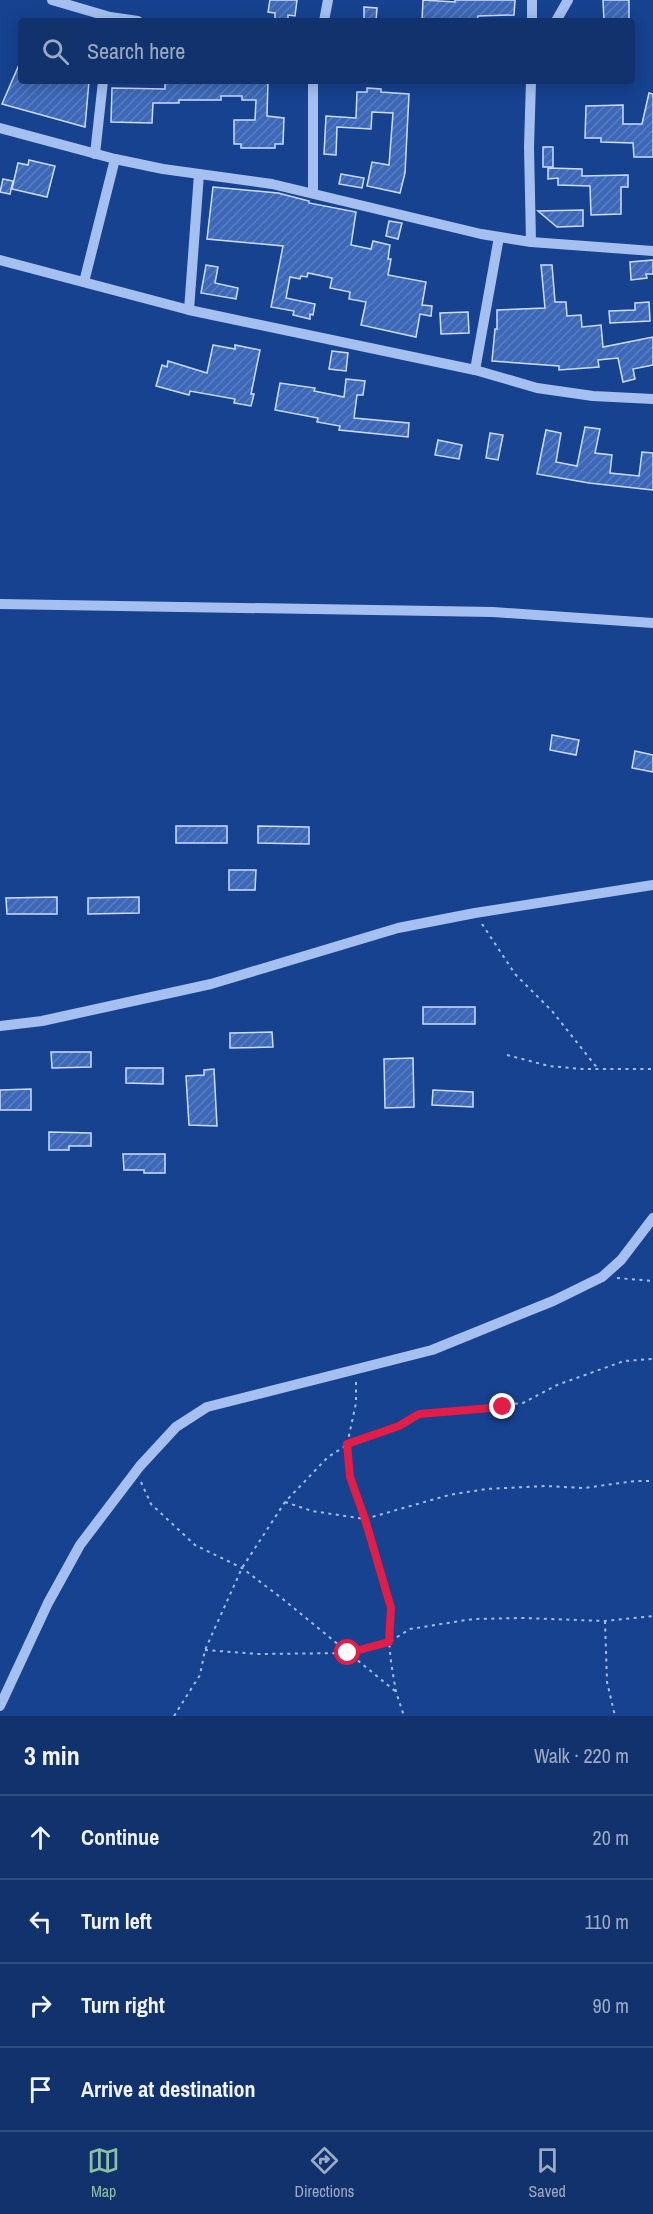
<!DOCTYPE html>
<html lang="en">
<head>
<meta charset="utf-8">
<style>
  body { margin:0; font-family:"Archivo Narrow",sans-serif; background:#1e3e74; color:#f1f3f6 }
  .stop { position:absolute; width:18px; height:18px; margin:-14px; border:4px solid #e11d48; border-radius:50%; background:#fff }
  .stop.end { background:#e11d48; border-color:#fff; box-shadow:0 2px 6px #0008 }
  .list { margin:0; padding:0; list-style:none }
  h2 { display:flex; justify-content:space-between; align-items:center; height:78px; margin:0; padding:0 24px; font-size:26px }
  h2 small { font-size:20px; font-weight:400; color:#9caac2 }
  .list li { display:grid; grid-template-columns:39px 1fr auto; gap:18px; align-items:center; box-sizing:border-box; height:84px; padding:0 24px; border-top:2px solid #304d7f }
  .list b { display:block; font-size:22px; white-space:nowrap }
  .list em { font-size:20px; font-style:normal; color:#9caac2 }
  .icon { flex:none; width:33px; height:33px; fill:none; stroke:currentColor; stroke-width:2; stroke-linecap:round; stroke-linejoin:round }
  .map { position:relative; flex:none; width:653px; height:1716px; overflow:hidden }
  .search { position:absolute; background:#11326c; box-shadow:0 3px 15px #0003; left:18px; right:18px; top:18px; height:66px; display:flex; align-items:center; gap:15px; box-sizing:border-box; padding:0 21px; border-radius:6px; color:#9caac2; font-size:22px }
  .sheet { height:414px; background:#11326c }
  nav { display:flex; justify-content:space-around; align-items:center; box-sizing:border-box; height:84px; border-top:2px solid #304d7f; background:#11326c; font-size:16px; color:#9caac2 }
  nav a { display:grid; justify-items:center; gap:3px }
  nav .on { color:#8abfa5 }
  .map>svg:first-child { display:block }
</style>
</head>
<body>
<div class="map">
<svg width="653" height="1716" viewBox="0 0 653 1716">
  <defs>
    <pattern id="building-hatch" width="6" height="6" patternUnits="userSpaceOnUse" patternTransform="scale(1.5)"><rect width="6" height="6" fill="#3c68b7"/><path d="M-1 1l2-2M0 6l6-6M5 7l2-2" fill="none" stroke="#597fc2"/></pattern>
  </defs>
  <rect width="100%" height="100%" fill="#174290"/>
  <g fill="url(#building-hatch)" stroke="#ccddfb" stroke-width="1.5">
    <path d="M270,0H297L295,16L288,15V20L275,19V13L268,12Z"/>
    <path d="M423,0L455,2V0H515L514,15L478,16L477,21H422Z"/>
    <path d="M603,0H629V21H604Z"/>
    <path d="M364,7L377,8L376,21H364Z"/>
    <path d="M21,60V81H89L85,127L2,104Z"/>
    <path d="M165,81H268L267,116L284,118L283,144H275V148H241V144H234V120H255L256,100H242V96H221V100H179V103H153L152,123L111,122L112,88L165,89Z"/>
    <path d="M367,88L381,89V92L409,94L405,173L400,193L367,186L372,162L389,165L393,113L372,112L371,129L337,127L336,155L324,154L326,116L356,118L357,92H367Z"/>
    <path d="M649,93L653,94V157H634L633,143L601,142V138H585L586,106L623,105V124H642Z"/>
    <rect x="543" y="147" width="10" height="20"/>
    <path d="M29,160L55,166L47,197L12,189L18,163L28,165Z"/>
    <path d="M548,168L582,169V176L628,175V187H621V214L591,215L590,186L558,185V178L548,179Z"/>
    <path d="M341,174L364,178L362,188L339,184Z"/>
    <path d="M3,179L13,181L10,194L0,192Z"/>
    <path d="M213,187L278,193L309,201V203L356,212L351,245L371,249L373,241L390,245L388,259H391L388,275L426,282L422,305L432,306L431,316L420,314L416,337L361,325L366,302L349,299L350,292L330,288L332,278L308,273L307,277L301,276L300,279L290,277L286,298L315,304L313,315L310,314V319L293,315L294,311L271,307L283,246L207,239Z"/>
    <path d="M583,210V226L557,227L538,211Z"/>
    <path d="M389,221L402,223L398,239L386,236Z"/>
    <path d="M653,260V274H646L647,278L631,280L630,262Z"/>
    <path d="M206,265L218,267L215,283L238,288L236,299L201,293Z"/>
    <path d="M541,265H552L555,302H566L567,316L581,315L582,327L601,325L603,347L653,337V365L633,369L635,379L623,382L618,358L598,360L599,367L559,370V366L492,361L495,329H497V310L545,308Z"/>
    <path d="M649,302L650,321L610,323L609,311L635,310V303Z"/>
    <path d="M468,312L469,333L441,334L440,313Z"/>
    <path d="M213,345L235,349V345L260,350L251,394H254L251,406L234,403L235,399L190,391L189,395L156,386L162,365L167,367L168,361L207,373Z"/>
    <path d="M332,351L348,353L346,371L329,369Z"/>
    <path d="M346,379L365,381L363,395H357L354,418L409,423L408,437L339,430L340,426L317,422L318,418L275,410L280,383L315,388L314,391L344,397Z"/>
    <path d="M585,427L600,429L595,453L612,455L610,473L639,476L642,452L653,453V490L589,483L537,474L546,430L561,433L556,462L577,466Z"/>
    <path d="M490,433L503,435L498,460L486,458Z"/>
    <path d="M438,440L462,445L459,459L435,455Z"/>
    <path d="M552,735L579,740L576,755L550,750Z"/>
    <path d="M635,751L653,755V772L632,768Z"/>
    <rect x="176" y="826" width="51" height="17"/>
    <path d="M258,826L309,827V844L258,843Z"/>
    <path d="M229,870H256L255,890H229Z"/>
    <path d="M57,897V914H7L6,898Z"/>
    <path d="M139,897V913L88,914V898Z"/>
    <rect x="423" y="1007" width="52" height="17"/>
    <path d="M272,1032L273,1047L230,1048V1033Z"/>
    <path d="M51,1052H91V1067L52,1068Z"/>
    <path d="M413,1058L414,1107L385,1108L384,1059Z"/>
    <path d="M126,1068H163V1084L126,1083Z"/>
    <path d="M214,1069L217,1126L189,1125L186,1076L204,1075V1070Z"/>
    <path d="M31,1089V1110H0V1090Z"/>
    <path d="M433,1090L473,1092V1107L432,1105Z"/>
    <path d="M49,1132L91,1133V1146H69V1150H49Z"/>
    <path d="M123,1154H165V1173H144V1170H124Z"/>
  </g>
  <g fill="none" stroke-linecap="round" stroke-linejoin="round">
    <g stroke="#a5c0f0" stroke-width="2" stroke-dasharray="3 4.5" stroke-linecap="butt">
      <path d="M482,924L515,974L552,1011L598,1069"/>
      <path d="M507,1055L549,1066L582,1069H653"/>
      <path d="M617,1278L653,1281"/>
      <path d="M356,1382V1403L347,1445L350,1477L365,1519L391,1608L389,1642L391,1662L396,1692L404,1716"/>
      <path d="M141,1482L151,1504L195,1545L242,1568L284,1600L395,1691"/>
      <path d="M285,1502L312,1511L365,1519L449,1495L486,1489L545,1486L584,1488L635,1481H653"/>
      <path d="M605,1621L607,1682L615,1716"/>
      <path d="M205,1650L258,1654L349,1653L389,1642L410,1629L473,1619L523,1618L605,1621L653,1616"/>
      <path d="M174,1716L200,1675L205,1650L242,1568L285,1502L328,1457L347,1445L399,1426L419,1414L523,1403L557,1385L624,1361L653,1359"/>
    </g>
    <g stroke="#a5c0f0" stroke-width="10">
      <path d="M52,0L110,17L138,21"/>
      <path d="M324,21L328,0"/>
      <path d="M532,21V0"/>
      <path d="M556,21L568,0"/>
      <path d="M531,81L529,147L531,242"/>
      <path d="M0,128L115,159L163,169L272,184L481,234L531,242L653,251"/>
      <path d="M95,154L103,81"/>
      <path d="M313,193V81"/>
      <path d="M0,260L189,310L475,370L499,237"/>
      <path d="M84,282L115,159"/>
      <path d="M189,310L199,174"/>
      <path d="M475,370L537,388L593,396L653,399"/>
      <path d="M0,604L493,612L653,623"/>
      <path d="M0,1026L42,1021L211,984L398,928L475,913L653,885"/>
      <path d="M0,1706L48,1603L80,1545L140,1466L176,1427L207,1407L432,1350L553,1301L602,1277L621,1260L653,1218"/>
    </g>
  </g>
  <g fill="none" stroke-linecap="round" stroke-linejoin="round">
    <path stroke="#e11d48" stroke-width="8" d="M348,1653L389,1642L391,1608L365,1519L350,1477L347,1444L399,1426L419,1414L503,1407"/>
  </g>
</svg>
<div class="stop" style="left:348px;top:1653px"></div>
<div class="stop end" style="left:503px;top:1407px"></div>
<div class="search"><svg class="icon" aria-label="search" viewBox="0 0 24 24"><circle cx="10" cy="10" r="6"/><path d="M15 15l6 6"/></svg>Search here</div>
</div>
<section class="sheet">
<h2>3 min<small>Walk · 220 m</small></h2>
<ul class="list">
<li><svg class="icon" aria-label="ahead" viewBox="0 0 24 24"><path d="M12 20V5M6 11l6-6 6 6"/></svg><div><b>Continue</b></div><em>20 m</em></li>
<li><svg class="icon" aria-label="left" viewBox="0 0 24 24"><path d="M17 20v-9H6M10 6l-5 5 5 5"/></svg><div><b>Turn left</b></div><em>110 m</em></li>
<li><svg class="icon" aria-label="right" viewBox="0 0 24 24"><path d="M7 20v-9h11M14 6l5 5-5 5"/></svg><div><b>Turn right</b></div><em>90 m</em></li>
<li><svg class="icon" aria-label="arrive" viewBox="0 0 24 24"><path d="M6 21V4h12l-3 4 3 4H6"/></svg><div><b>Arrive at destination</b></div></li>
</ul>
</section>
<nav>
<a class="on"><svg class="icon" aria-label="map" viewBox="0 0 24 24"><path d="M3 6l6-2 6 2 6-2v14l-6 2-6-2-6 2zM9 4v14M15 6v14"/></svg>Map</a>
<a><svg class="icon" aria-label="directions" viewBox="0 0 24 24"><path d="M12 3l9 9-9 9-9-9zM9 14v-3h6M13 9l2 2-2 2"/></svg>Directions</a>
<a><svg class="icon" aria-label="saved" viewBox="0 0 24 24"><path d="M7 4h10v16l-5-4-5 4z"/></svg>Saved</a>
</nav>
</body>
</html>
